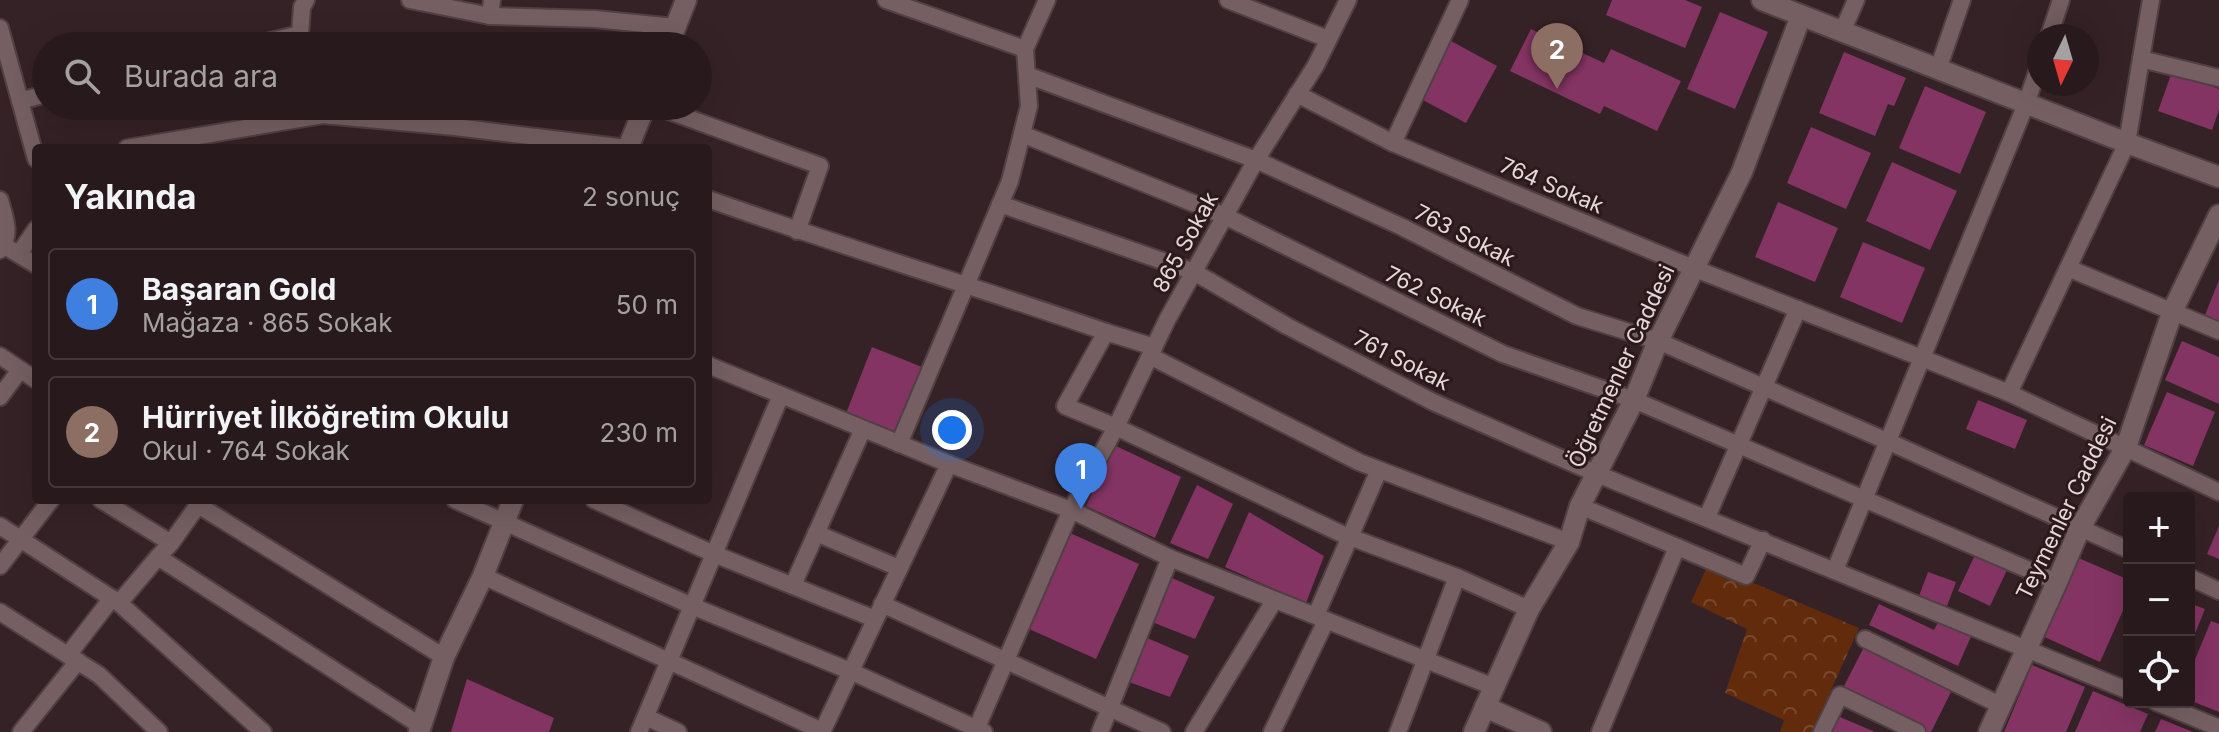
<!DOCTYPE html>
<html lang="tr">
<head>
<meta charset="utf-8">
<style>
  body { margin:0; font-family:Inter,sans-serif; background:#342729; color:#f1f3f6 }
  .controls { position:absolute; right:24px; bottom:24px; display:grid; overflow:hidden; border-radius:8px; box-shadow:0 8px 32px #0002 }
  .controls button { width:72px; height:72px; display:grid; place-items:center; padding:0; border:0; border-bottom:2px solid #44383b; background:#281a1c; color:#f1f3f6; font:40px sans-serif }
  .compass { position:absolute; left:2027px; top:24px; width:72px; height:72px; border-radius:50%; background:#281a1c; box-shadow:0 8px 32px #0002; rotate:185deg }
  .you { position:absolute; left:952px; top:430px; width:28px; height:28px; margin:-20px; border:6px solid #fff; border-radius:50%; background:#1a73e8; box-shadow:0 0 0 12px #1a73e833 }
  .badge { display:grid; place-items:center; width:52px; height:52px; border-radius:50%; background:#1a73e8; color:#fff; font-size:26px; font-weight:700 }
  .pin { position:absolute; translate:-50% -66px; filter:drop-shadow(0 2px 4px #0008) }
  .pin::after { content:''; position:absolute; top:42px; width:28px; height:24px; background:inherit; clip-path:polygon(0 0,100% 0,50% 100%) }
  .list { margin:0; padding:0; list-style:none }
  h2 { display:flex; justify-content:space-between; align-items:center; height:104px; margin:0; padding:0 32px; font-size:34px }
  h2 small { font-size:26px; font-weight:400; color:#a5a1a3 }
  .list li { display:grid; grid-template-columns:52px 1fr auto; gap:24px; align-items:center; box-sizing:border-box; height:112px; margin:0 16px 16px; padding:0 16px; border:2px solid #44383b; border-radius:8px }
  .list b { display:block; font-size:30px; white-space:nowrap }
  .list p { margin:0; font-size:26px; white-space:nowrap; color:#a5a1a3 }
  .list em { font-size:26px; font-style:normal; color:#a5a1a3 }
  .icon { flex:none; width:44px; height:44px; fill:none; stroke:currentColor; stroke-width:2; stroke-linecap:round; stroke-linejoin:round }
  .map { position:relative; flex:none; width:2219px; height:732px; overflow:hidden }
  .search { position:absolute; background:#281a1c; box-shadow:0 8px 32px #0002; left:32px; top:32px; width:680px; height:88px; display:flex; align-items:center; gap:20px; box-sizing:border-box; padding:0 28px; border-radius:44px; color:#a5a1a3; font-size:30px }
  .panel { position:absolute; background:#281a1c; box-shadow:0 8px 32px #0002; left:32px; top:144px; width:680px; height:360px; border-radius:8px }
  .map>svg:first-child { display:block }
</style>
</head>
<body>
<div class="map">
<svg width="2219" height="732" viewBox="0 0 2219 732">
  <defs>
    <pattern id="park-crowns" width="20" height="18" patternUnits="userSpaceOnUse" patternTransform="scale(2)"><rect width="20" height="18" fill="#622b0c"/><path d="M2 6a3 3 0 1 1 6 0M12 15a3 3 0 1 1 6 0" fill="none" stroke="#78492f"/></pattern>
  </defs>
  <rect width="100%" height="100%" fill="#352226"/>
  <path fill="url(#park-crowns)" d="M1706,569L1756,584L1859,628L1812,732H1780L1784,720L1725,693L1747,629L1691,602Z"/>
  <g fill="#843463">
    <path d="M1612,0H1685L1702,7L1685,48L1606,15Z"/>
    <path d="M1720,12L1768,32L1735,109L1687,89Z"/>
    <path d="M1531,29L1604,63L1611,49L1681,81L1657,131L1604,106L1600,114L1510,71Z"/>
    <path d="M1451,41L1497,66L1466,123L1421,99Z"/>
    <path d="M1844,52L1906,78L1894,106L1888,104L1875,136L1819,113Z"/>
    <path d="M2172,72L2219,89V110L2212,130L2158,111Z"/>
    <path d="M1925,86L1986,112L1960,174L1899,148Z"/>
    <path d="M1811,127L1871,153L1846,209L1787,183Z"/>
    <path d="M1892,162L1957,191L1930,250L1866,221Z"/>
    <path d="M1778,202L1838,228L1815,282L1755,257Z"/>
    <path d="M1863,242L1925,268L1902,323L1840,297Z"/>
    <path d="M2219,280V321L2205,315Z"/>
    <path d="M2182,341L2219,357V404L2165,380Z"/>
    <path d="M872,347L922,367L895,436L845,416Z"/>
    <path d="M2167,392L2215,412L2193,466L2144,445Z"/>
    <path d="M1978,400L2027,420L2015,449L1966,429Z"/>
    <path d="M1114,445L1181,477L1155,538L1086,506Z"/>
    <path d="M1197,485L1233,504L1208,559L1170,543Z"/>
    <path d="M1249,512L1324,556L1306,603L1225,567Z"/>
    <path d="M2219,526V559L2207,554Z"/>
    <path d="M1070,533L1139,564L1096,659L1027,628Z"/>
    <path d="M1975,555L2007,570L1990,606L1958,591Z"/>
    <path d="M2074,556L2129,580V597L2100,662L2040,635Z"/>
    <path d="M1928,572L1956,582L1947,606L1919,596Z"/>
    <path d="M1172,578L1215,597L1195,639L1152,622Z"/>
    <path d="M2189,603L2205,609L2189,648Z"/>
    <path d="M1879,604L1934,630L1941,617L1973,632L1958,666L1869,625Z"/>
    <path d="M2211,621L2219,624V712L2189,700V674Z"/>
    <path d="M1145,637L1189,656L1170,697L1129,682Z"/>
    <path d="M1864,647L1952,690L1931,732H1927L1842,690Z"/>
    <path d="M2032,665L2085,687L2066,732H2004Z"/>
    <path d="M467,679L554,718L549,732H451Z"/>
    <path d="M2093,691L2148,714L2140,732H2075Z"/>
    <path d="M1833,714L1875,732H1825Z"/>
    <path d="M2161,719L2193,732H2155Z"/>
  </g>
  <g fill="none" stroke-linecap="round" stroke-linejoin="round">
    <g stroke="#504044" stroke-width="20">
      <g id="minor">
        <path d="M410,0L490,16L595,19L675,27"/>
        <path d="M886,0L1025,49"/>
        <path d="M1228,0L1328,39"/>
        <path d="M490,16L492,0"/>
        <path d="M0,28L36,159"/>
        <path d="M1842,32L1856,0"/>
        <path d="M300,34L302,7L306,0"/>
        <path d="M2049,36L2061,0"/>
        <path d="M250,46L300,34L301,46"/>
        <path d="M2141,59L2151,0"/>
        <path d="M1938,69L1962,0"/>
        <path d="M1027,75L1256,160L1402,227L1577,316L1658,341L1896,445L2129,550"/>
        <path d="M2219,78L2141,59L2127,143L2009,393L2219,492"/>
        <path d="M1297,94L1393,143L1693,268L1922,358L1835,570"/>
        <path d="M20,101L46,94"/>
        <path d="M655,106L820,166L797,231"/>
        <path d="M1022,134L1225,216L1503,354L1634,400L2057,582"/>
        <path d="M1393,143L1460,0"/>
        <path d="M127,148L323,115L455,127L627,148"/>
        <path d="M708,199C840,246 974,286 1106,332L1065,406L1116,427L1342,534L1457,577L1529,609"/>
        <path d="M0,200C5,219 12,233 0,250"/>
        <path d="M1000,204L1194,272L1287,326L1433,402L1597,474L2129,691"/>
        <path d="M0,243L36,265"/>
        <path d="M19,254L36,229"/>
        <path d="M2068,268L2219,331"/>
        <path d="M1106,332L1154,347"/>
        <path d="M0,356L36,380"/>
        <path d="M1150,356L1359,462L1569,542"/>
        <path d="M708,365L949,464L1071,510L1116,427L1167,320L1256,160L1316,65L1348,0"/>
        <path d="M2009,393L1922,358L2026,104L2039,66"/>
        <path d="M0,397L20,370"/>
        <path d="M899,444L1010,181L1029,106L1025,49L1047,0"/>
        <path d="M101,500L171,543L198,505L444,657"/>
        <path d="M455,500L692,606L850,671L984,732"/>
        <path d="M594,500L714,554L875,619"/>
        <path d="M1580,506L1746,576L1763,540"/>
        <path d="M1707,517L1798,309"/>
        <path d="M0,526L119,603L263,732"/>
        <path d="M816,533L899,568"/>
        <path d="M171,543L158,557L421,726"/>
        <path d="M0,566L51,500"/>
        <path d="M483,576L822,731"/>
        <path d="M2189,577L2219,591"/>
        <path d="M793,585L863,429"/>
        <path d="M119,603L158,557"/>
        <path d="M882,604L1162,732"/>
        <path d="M0,612L99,675L159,732"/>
        <path d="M1316,615L1379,470"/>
        <path d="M1865,639L2000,705"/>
        <path d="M68,655L112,598"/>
        <path d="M2156,702L2219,728"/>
        <path d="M646,717L678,732"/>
        <path d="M21,732L78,661"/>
        <path d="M639,732L781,395"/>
        <path d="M822,732L949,464"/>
        <path d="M975,732L1071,510L1170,558L1494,687"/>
        <path d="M1100,732L1170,558"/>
        <path d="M1194,732L1274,601"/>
        <path d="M1272,732L1326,621"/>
        <path d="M1398,732L1457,577"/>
        <path d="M1600,732L1677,547"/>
        <path d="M1822,732L1840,695L1917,732"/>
      </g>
    </g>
    <g stroke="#504044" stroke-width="24">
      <g id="tertiary">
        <path d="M1762,0L2127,143L2219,177"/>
        <path d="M668,46L686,0"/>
        <path d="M628,148L645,106"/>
        <path d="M1485,707L1541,732"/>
        <path d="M419,732L444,657L483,576L513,500"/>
        <path d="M1474,732L1529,609L1569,542L1580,506L1634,400L1658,341L1742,172L1801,16"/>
        <path d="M1989,732L2057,582L2080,528L2126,447L2173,310L2219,215"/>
      </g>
    </g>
    <use href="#minor" stroke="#755f62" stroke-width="16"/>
    <use href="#tertiary" stroke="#755f62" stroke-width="20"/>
  </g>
  <g text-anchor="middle" stroke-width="6" stroke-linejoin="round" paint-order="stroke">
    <g font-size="22" fill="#e5d8da" stroke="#2b191c">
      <text transform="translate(1552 185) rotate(23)" y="8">764 Sokak</text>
      <text transform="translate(1465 235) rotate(27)" y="8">763 Sokak</text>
      <text transform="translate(1185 242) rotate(-61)" y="8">865 Sokak</text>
      <text transform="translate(1436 296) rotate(26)" y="8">762 Sokak</text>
      <text transform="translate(1402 360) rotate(27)" y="8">761 Sokak</text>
      <text transform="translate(1621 366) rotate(-65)" y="8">Öğretmenler Caddesi</text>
      <text transform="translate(2066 508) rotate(-64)" y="8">Teymenler Caddesi</text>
    </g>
  </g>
</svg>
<div class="controls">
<button>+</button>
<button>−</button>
<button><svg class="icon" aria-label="locate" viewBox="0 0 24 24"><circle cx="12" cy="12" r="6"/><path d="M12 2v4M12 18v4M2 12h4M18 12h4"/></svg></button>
</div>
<svg class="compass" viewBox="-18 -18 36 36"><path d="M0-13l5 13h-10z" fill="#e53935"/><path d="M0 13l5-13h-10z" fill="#a5a1a3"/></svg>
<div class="you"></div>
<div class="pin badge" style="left:1081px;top:509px;background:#3f7fe0">1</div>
<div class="pin badge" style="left:1557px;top:89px;background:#8d6e63">2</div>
<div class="search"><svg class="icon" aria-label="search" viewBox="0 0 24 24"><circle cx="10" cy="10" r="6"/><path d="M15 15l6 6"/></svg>Burada ara</div>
<section class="panel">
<h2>Yakında<small>2 sonuç</small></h2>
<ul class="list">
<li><span class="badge" style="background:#3f7fe0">1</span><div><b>Başaran Gold</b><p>Mağaza · 865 Sokak</p></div><em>50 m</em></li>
<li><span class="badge" style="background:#8d6e63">2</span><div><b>Hürriyet İlköğretim Okulu</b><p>Okul · 764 Sokak</p></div><em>230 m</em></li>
</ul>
</section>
</div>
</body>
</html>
